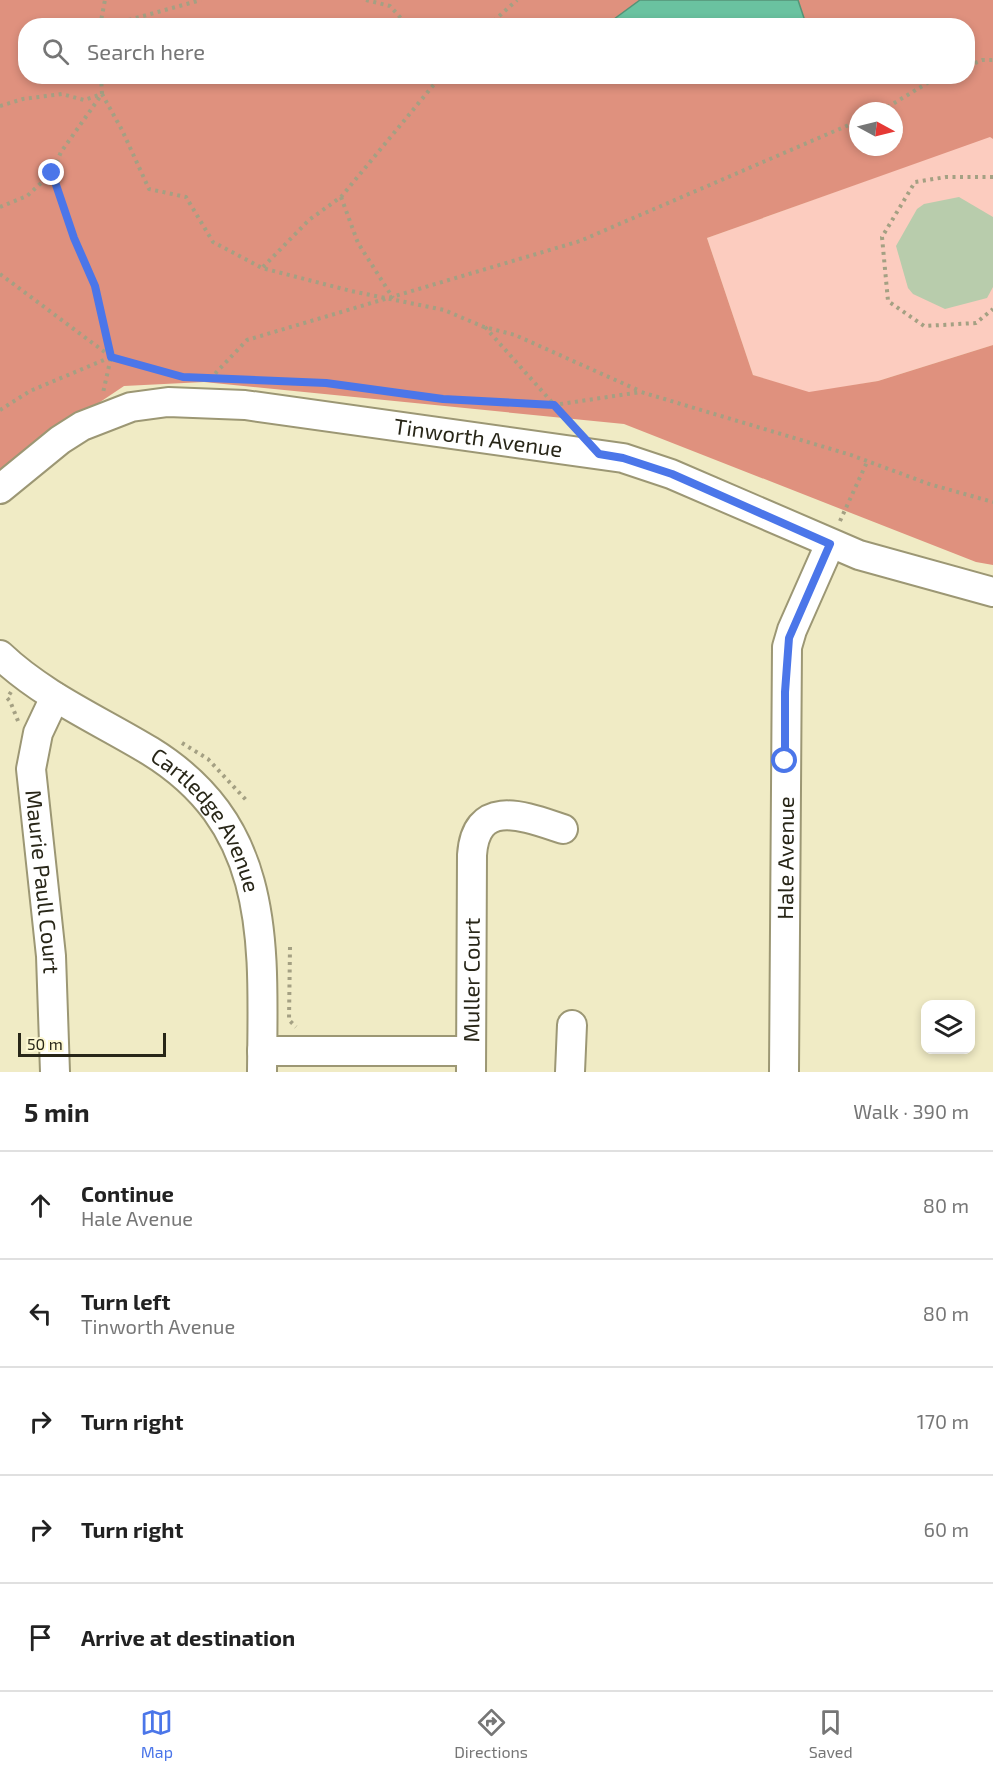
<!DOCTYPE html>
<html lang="en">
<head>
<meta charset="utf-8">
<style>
  body { margin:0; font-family:"Exo 2",sans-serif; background:#f6f6f6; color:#222 }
  .controls { position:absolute; right:18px; bottom:18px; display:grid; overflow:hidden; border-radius:12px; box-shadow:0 3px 9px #0003 }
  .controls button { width:54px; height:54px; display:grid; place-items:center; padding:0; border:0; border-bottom:2px solid #e0e0e0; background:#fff; color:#222; font:30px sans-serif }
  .compass { position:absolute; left:849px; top:102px; width:54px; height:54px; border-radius:50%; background:#fff; box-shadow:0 3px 9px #0003; rotate:97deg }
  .scale { position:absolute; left:18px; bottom:15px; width:148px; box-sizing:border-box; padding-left:6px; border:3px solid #282618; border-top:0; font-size:16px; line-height:21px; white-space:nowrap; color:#282618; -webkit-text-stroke:4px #fdf8d2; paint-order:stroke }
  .stop { position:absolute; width:18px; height:18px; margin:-14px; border:4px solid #4b76e9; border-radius:50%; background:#fff }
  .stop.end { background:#4b76e9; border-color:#fff; box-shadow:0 2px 6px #0008 }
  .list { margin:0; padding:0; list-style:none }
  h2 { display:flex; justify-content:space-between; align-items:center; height:78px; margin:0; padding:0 24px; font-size:26px }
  h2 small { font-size:20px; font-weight:400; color:#767676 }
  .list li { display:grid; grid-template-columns:39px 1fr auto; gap:18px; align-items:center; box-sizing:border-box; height:108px; padding:0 24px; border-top:2px solid #e0e0e0 }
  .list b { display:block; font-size:22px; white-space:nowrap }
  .list p { margin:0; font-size:20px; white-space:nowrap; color:#767676 }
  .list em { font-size:20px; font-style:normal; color:#767676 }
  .icon { flex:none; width:33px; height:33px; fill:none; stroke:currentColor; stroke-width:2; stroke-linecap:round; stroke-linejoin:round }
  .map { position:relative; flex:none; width:993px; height:1072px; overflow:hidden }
  .search { position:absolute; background:#fff; box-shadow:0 3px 9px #0003; left:18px; right:18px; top:18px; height:66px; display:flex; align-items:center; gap:15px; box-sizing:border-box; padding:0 21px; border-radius:24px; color:#767676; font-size:22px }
  .sheet { height:618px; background:#fff }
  nav { display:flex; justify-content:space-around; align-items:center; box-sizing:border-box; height:84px; border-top:2px solid #e0e0e0; background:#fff; font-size:16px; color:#767676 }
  nav a { display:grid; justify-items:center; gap:3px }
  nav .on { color:#4b76e9 }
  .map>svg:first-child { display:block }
</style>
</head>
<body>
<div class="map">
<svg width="993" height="1072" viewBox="0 0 993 1072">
  <rect width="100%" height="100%" fill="#f0ebc5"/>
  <path fill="#fcccbf" d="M990,136L993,139V345L878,381L809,393L753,375L707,238Z"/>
  <path fill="#df917e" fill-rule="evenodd" d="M0,0H640L606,26H26V76L583,77L582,82L611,76H968V26L795,25L804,18L798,0H993V139L990,137L707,238L753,375L809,392L878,381L993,345V565L976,562L624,424L204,382L124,386L0,469ZM858,111H894V147H858Z"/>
  <path fill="#6ac2a0" stroke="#569377" stroke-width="1.5" d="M640,0H798L804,18L795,26L606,25Z"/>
  <path fill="#b8ccac" d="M959,197L993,217V287L987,298L945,309L913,294L908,288L896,246L917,209L924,204Z"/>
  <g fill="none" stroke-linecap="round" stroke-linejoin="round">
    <g stroke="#9c9774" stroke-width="32">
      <g id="minor">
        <path id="s1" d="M0,489L60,440L82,426L131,407L168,402L245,405L623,458L671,474L859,555L993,592"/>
        <path id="s2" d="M0,655C43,696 99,720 150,751C273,827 263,945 262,1072"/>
        <path id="s3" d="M55,697L38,733L31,769L51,956L55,1072"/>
        <path d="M262,1051H471"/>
        <path id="s4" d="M471,1072L472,855C476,796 526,817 563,829"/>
        <path d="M570,1072L572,1025"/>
        <path id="s5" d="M784,1072L787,647L792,630L830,544"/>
      </g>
    </g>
    <g stroke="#a4a083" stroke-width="4" stroke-dasharray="3 4.5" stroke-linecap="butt">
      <path d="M366,0L390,6L408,26"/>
      <path d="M100,26L105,0"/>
      <path d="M107,26L201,0"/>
      <path d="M488,26L517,0"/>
      <path d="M968,66L982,60H993"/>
      <path d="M101,76L102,94L61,152L52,173L74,239L95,286L111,357L103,393"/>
      <path d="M0,106L23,99L62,94L84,100L102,94L122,130L149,189L186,197L213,242L262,268L351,291L444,310L484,327L515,335L640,391"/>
      <path d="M881,111L939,76"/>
      <path d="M993,177H946L915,182L882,237L888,301L924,326L976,323L993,309"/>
      <path d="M341,197L358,243L393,298"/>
      <path d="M0,207L27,196L52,173"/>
      <path d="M263,267L309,220L341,197L441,76"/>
      <path d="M0,274L110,356"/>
      <path d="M485,327L574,427"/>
      <path d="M210,379L247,340L580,241L858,121"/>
      <path d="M254,380L326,383L443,399L554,405L641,392L851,455L929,484L993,502"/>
      <path d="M0,410L30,391L111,357L187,377"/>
      <path d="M840,521L867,462"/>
      <path d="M11,692L7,698L10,701L18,721"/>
      <path d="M182,743L208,759L248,802"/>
      <path d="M290,947L289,1020L296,1027"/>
    </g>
    <use href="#minor" stroke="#fff" stroke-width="28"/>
  </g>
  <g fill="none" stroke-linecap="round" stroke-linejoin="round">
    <path stroke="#4b76e9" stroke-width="8" d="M52,173L74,238L95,286L111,357L183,377L326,383L443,399L554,405L599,454L623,458L672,474L830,544L789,638L785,692V761"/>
  </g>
  <g text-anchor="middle" stroke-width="4.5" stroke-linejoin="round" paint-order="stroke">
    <g font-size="22" fill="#282618" stroke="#fdf8d2">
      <text dy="8" stroke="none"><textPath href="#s1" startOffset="506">Tinworth Avenue</textPath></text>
      <text dy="8" stroke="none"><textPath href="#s2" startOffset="270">Cartledge Avenue</textPath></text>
      <text dy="8" stroke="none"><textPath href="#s5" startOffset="214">Hale Avenue</textPath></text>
      <text dy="8" stroke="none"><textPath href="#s3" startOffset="190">Maurie Paull Court</textPath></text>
      <text dy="8" stroke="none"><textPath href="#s4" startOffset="92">Muller Court</textPath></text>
    </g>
  </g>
</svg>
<div class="controls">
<button><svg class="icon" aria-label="layers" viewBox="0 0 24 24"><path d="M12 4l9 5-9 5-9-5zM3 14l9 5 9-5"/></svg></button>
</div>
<svg class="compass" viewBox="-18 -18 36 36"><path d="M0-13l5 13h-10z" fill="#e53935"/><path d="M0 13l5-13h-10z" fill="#767676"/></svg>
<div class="scale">50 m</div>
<div class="stop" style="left:785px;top:761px"></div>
<div class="stop end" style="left:52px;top:173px"></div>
<div class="search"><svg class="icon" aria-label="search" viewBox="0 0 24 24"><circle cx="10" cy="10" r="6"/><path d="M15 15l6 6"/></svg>Search here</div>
</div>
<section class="sheet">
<h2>5 min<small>Walk · 390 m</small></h2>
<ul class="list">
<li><svg class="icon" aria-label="ahead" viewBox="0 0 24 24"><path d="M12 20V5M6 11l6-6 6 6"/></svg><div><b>Continue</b><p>Hale Avenue</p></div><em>80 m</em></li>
<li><svg class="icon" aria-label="left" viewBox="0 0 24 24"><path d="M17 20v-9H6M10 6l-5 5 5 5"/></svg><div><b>Turn left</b><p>Tinworth Avenue</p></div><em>80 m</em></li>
<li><svg class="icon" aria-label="right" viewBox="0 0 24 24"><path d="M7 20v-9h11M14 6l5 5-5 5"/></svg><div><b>Turn right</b></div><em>170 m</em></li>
<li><svg class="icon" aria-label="right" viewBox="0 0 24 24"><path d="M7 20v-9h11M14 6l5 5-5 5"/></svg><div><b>Turn right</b></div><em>60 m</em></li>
<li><svg class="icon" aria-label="arrive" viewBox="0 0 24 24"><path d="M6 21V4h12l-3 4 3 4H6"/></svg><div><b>Arrive at destination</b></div></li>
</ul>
</section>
<nav>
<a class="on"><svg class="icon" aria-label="map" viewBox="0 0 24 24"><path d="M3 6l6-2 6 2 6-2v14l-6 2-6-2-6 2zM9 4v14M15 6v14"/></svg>Map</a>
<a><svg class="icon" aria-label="directions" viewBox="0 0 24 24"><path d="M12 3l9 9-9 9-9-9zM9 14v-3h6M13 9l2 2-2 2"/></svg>Directions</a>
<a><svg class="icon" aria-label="saved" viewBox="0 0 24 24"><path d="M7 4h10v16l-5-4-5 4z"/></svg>Saved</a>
</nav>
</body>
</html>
